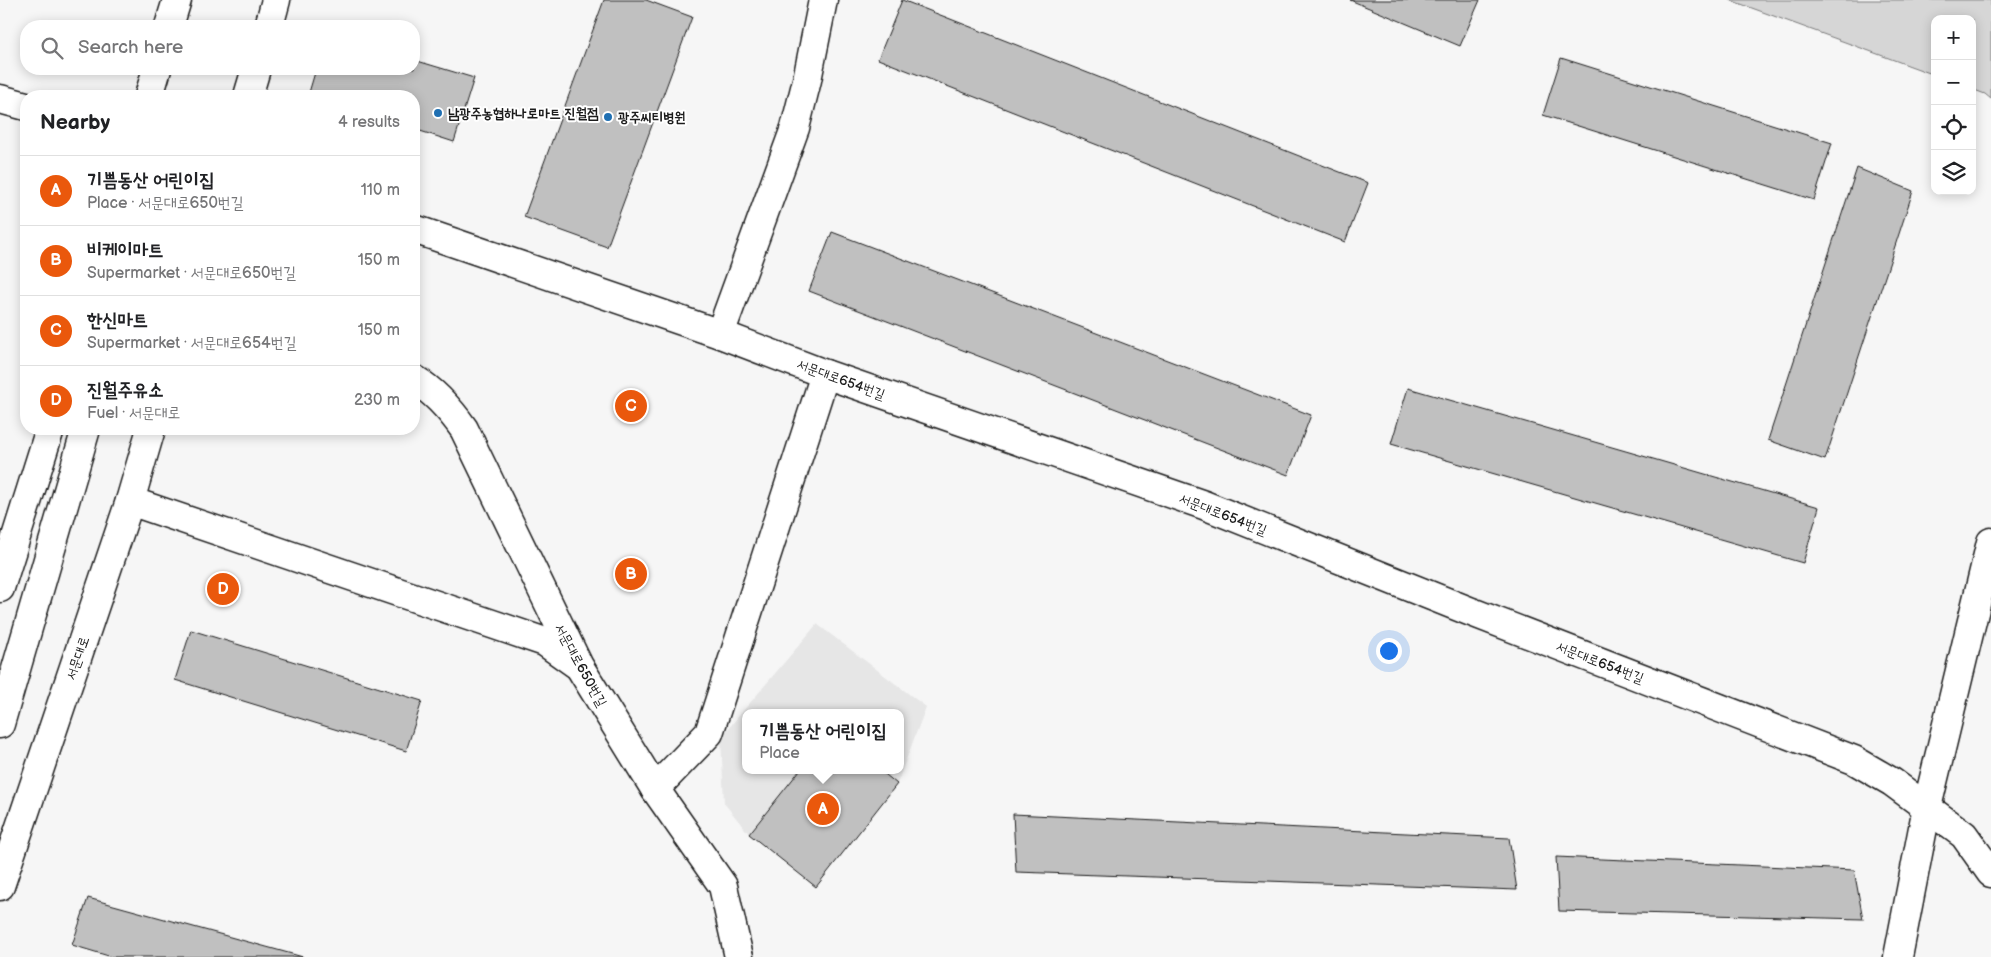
<!DOCTYPE html>
<html lang="en">
<head>
<meta charset="utf-8">
<style>
  body { margin:0; font-family:"Balsamiq Sans","Poor Story",sans-serif; background:#f6f6f6; color:#202124 }
  .controls { position:absolute; right:15px; top:15px; display:grid; overflow:hidden; border-radius:10px; box-shadow:0 2px 12px #0003 }
  .controls button { width:45px; height:45px; display:grid; place-items:center; padding:0; border:0; border-bottom:1px solid #e0e0e0; background:#fff; color:#202124; font:25px sans-serif }
  .you { position:absolute; left:1388px; top:650px; width:18px; height:18px; margin:-12px; border:4px solid #fff; border-radius:50%; background:#1a73e8; box-shadow:0 0 0 8px #1a73e833 }
  .badge { display:grid; place-items:center; width:32px; height:32px; border-radius:50%; background:#ea580c; color:#fff; font-size:16px; font-weight:700 }
  .pin { position:absolute; translate:-50% -50%; border:2px solid #fff; box-shadow:0 1px 5px #0006 }
  .popup { position:absolute; left:742px; top:709px; width:162px; height:65px; box-sizing:border-box; display:grid; place-content:center; border-radius:10px; background:#fff; filter:drop-shadow(0 1px 4px #0005); font-size:16px; white-space:nowrap; color:#757577 }
  .popup b { font-size:19px; color:#202124 }
  .popup::after { content:''; position:absolute; left:50%; top:100%; margin-left:-10px; border:10px solid transparent; border-top-color:#fff }
  .list { margin:0; padding:0; list-style:none }
  h2 { display:flex; justify-content:space-between; align-items:center; height:65px; margin:0; padding:0 20px; font-size:21px }
  h2 small { font-size:16px; font-weight:400; color:#757577 }
  .list li { display:grid; grid-template-columns:32px 1fr auto; gap:15px; align-items:center; box-sizing:border-box; height:70px; padding:0 20px; border-top:1px solid #e0e0e0 }
  .list b { display:block; font-size:19px; white-space:nowrap }
  .list p { margin:0; font-size:16px; white-space:nowrap; color:#757577 }
  .list em { font-size:16px; font-style:normal; color:#757577 }
  .icon { flex:none; width:28px; height:28px; fill:none; stroke:currentColor; stroke-width:2; stroke-linecap:round; stroke-linejoin:round }
  .map { position:relative; flex:none; width:1991px; height:957px; overflow:hidden }
  .search { position:absolute; background:#fff; box-shadow:0 2px 12px #0003; left:20px; top:20px; width:400px; height:55px; display:flex; align-items:center; gap:12px; box-sizing:border-box; padding:0 18px; border-radius:20px; color:#757577; font-size:19px }
  .panel { position:absolute; background:#fff; box-shadow:0 2px 12px #0003; left:20px; top:90px; width:400px; height:345px; border-radius:20px }
  .map>svg:first-child { display:block }
</style>
</head>
<body>
<div class="map">
<svg width="1991" height="957" viewBox="0 0 1991 957">
  <rect width="100%" height="100%" fill="#f6f6f6"/>
  <filter id="ink" filterUnits="userSpaceOnUse"><feTurbulence type="fractalNoise" baseFrequency=".02" numOctaves="2"/><feDisplacementMap in="SourceGraphic" scale="10" xChannelSelector="R" yChannelSelector="G"/><feConvolveMatrix kernelMatrix="1 2 1 2 8 2 1 2 1" color-interpolation-filters="sRGB"/></filter>
  <g filter="url(#ink)">
    <path fill="#e6e6e6" fill-rule="evenodd" d="M817,624L926,707L897,784L816,887L749,834L724,803L721,737ZM746,713H900V770H746Z"/>
    <path fill="#d6d6d6" stroke="#797979" d="M1730,0H1991V99L1985,94L1972,89V19H1935V75Z"/>
    <g fill="#c0c0c0" stroke="#1c1c1c">
      <path d="M604,0H646L692,17L607,247L524,217Z"/>
      <path d="M902,0L1368,183L1345,242L878,59Z"/>
      <path d="M1350,0H1480L1460,46Z"/>
      <path d="M1561,58L1832,143L1814,200L1543,115Z"/>
      <path d="M414,60L474,78L454,142L414,129V96H308L316,69H414Z"/>
      <path d="M1857,168L1913,191L1825,460L1768,440Z"/>
      <path d="M832,232L1311,415L1288,475L809,291Z"/>
      <path d="M1408,388L1819,507L1803,563L1391,444Z"/>
      <path d="M191,630L422,701L406,751L175,680Z"/>
      <path d="M800,770H880L897,784L816,887L749,834Z"/>
      <path d="M1013,814L1509,838L1517,890L1016,872Z"/>
      <path d="M1556,857L1854,870L1863,919L1559,911Z"/>
      <path d="M88,898L303,957H112L72,945Z"/>
    </g>
    <g fill="none" stroke-linecap="round" stroke-linejoin="round">
      <g stroke="#1c1c1c" stroke-width="31">
        <g id="minor">
          <path d="M0,99L26,106"/>
          <path d="M414,229L720,334L825,374L1204,505L1469,611L1854,760L1892,782L1964,835L1991,873"/>
          <path d="M720,334L795,128L807,80L823,0"/>
          <path d="M414,379C435,392 450,409 464,429L579,666L655,789L723,886L739,957"/>
          <path d="M130,501L545,642L576,664"/>
          <path d="M655,789L709,733L825,374"/>
          <path d="M1898,957L1927,807L1991,542"/>
        </g>
      </g>
      <g stroke="#1c1c1c" stroke-width="31">
        <g id="primary">
          <path d="M169,26L177,0"/>
          <path d="M269,26L276,0"/>
          <path d="M149,96L157,69"/>
          <path d="M248,96L256,69"/>
          <path d="M0,588L50,429"/>
          <path d="M0,724L86,429"/>
          <path d="M0,886L130,501L151,429"/>
        </g>
      </g>
      <use href="#minor" stroke="#fff" stroke-width="28"/>
      <use href="#primary" stroke="#fff" stroke-width="28"/>
    </g>
  </g>
  <g fill="#1f6fb2" stroke="#fff" stroke-width="2">
    <circle cx="438" cy="113" r="5"/>
    <circle cx="608" cy="117" r="5"/>
  </g>
  <g text-anchor="middle" stroke-width="4" stroke-linejoin="round" paint-order="stroke">
    <g font-size="14" font-weight="bold" fill="#1c1c1c" stroke="#fff" text-anchor="start">
      <text x="448" y="118">남광주농협하나로마트 진월점</text>
      <text x="618" y="122">광주씨티병원</text>
    </g>
    <g font-size="14" fill="#1c1c1c" stroke="#fff">
      <text transform="translate(841 379) rotate(20)" y="5">서문대로654번길</text>
      <text transform="translate(1223 514) rotate(21)" y="5">서문대로654번길</text>
      <text transform="translate(77 658) rotate(-71)" y="5">서문대로</text>
      <text transform="translate(1600 662) rotate(21)" y="5">서문대로654번길</text>
      <text transform="translate(581 665) rotate(61)" y="5">서문대로650번길</text>
    </g>
  </g>
</svg>
<div class="controls">
<button>+</button>
<button>−</button>
<button><svg class="icon" aria-label="locate" viewBox="0 0 24 24"><circle cx="12" cy="12" r="6"/><path d="M12 2v4M12 18v4M2 12h4M18 12h4"/></svg></button>
<button><svg class="icon" aria-label="layers" viewBox="0 0 24 24"><path d="M12 4l9 5-9 5-9-5zM3 14l9 5 9-5"/></svg></button>
</div>
<div class="you"></div>
<div class="pin badge" style="left:823px;top:809px">A</div>
<div class="popup"><b>기쁨동산 어린이집</b>Place</div>
<div class="pin badge" style="left:631px;top:574px">B</div>
<div class="pin badge" style="left:631px;top:406px">C</div>
<div class="pin badge" style="left:223px;top:589px">D</div>
<div class="search"><svg class="icon" aria-label="search" viewBox="0 0 24 24"><circle cx="10" cy="10" r="6"/><path d="M15 15l6 6"/></svg>Search here</div>
<section class="panel">
<h2>Nearby<small>4 results</small></h2>
<ul class="list">
<li><span class="badge">A</span><div><b>기쁨동산 어린이집</b><p>Place · 서문대로650번길</p></div><em>110 m</em></li>
<li><span class="badge">B</span><div><b>비케이마트</b><p>Supermarket · 서문대로650번길</p></div><em>150 m</em></li>
<li><span class="badge">C</span><div><b>한신마트</b><p>Supermarket · 서문대로654번길</p></div><em>150 m</em></li>
<li><span class="badge">D</span><div><b>진월주유소</b><p>Fuel · 서문대로</p></div><em>230 m</em></li>
</ul>
</section>
</div>
</body>
</html>
